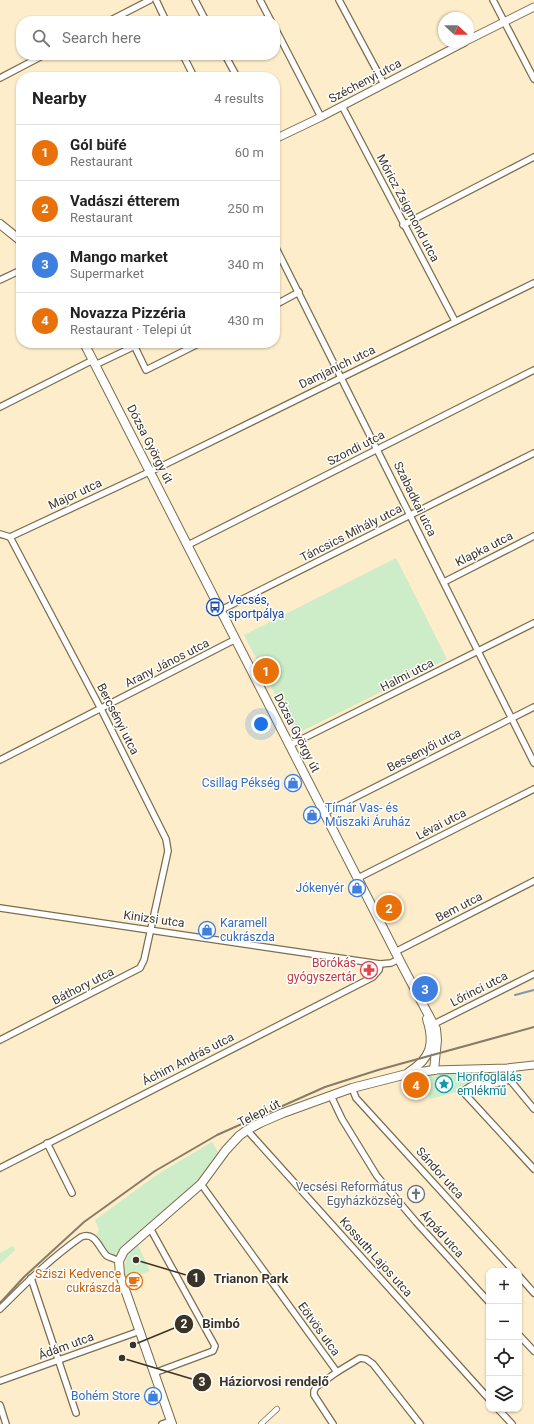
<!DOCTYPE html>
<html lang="en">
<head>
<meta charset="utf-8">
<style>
  body { margin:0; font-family:Roboto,sans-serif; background:#f2f2f2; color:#222 }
  .controls { position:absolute; right:12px; bottom:12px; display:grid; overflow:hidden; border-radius:8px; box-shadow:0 1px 3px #0004 }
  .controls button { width:36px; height:36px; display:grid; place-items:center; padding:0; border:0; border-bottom:1px solid #e0e0e0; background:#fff; color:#222; font:20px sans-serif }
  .compass { position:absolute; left:438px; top:12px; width:36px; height:36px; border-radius:50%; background:#fff; box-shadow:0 1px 3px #0004; rotate:112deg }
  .you { position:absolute; left:261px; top:724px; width:14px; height:14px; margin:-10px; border:3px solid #fff; border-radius:50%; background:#1a73e8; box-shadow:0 0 0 6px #1a73e833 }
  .badge { display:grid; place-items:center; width:26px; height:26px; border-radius:50%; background:#db2777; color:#fff; font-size:13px; font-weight:700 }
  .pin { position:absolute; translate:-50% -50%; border:2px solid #fff; box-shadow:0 1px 4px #0006 }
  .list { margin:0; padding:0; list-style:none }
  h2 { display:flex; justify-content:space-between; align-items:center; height:52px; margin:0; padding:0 16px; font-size:17px }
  h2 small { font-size:13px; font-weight:400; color:#767676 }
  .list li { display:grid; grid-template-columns:26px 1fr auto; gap:12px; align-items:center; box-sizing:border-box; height:56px; padding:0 16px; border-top:1px solid #e0e0e0 }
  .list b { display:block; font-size:15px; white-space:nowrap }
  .list p { margin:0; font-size:13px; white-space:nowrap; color:#767676 }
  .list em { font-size:13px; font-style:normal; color:#767676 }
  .icon { flex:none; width:22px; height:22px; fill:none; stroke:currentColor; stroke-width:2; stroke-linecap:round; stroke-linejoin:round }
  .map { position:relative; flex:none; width:534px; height:1424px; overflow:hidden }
  .search { position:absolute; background:#fff; box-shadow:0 1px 3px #0004; left:16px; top:16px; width:264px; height:44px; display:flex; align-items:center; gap:10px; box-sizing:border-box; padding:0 14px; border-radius:16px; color:#767676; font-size:15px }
  .panel { position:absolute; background:#fff; box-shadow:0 1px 3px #0004; left:16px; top:72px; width:264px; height:276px; border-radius:16px }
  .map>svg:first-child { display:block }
</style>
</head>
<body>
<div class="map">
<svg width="534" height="1424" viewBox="0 0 534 1424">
  <rect width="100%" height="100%" fill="#feedca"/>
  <g fill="#cdecc8">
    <path d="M396,558L447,659L296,734L244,635Z"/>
    <path d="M501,1071L505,1073L504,1079L489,1082H476L471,1083L460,1091L430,1099L420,1075L435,1073Z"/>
    <path d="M212,1142L218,1152L196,1185L117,1254L114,1261L109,1260L101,1243L95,1237L99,1230L95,1220L158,1174Z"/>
    <path d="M138,1245L150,1271L125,1279L123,1271L128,1254Z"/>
    <path d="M13,1246L15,1250L0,1264V1253Z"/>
  </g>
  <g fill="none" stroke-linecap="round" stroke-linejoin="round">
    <path stroke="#7b97a8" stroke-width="2" d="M515,995L534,990"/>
    <g stroke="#7c6d4e" stroke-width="6">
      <path id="pedestrian" d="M261,1424L277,1409"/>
    </g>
    <g stroke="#7c6d4e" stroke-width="8">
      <g id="minor">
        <path d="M156,0L166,21"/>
        <path d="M195,0L206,21"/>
        <path d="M260,0L271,21"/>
        <path d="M339,0L384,84"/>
        <path d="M493,0L534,79"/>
        <path d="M109,21L150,0"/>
        <path d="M275,28L321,117"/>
        <path d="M183,55L194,77"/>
        <path d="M225,55L237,77"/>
        <path d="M0,78L44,55"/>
        <path d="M342,106L455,321"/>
        <path d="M403,225L534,157"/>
        <path d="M275,246L534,763"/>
        <path d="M0,280L21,270"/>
        <path d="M275,305L299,292"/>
        <path d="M133,343L146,370L200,343"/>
        <path d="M95,365L135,346"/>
        <path d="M0,407L93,360"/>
        <path d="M0,534L10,537L101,709L166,839L168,851L144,960L140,968L0,1040"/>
        <path d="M10,537L162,466L534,283"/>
        <path d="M188,545L534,370"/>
        <path d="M444,582L534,536"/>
        <path d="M221,610L534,453"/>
        <path d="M290,745L534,623"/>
        <path d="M0,760L236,639"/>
        <path d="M324,813L534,707"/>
        <path d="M358,878L534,789"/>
        <path d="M0,908L380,964L391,963L399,959"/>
        <path d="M395,952L534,881"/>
        <path d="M434,1024L534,974"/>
        <path d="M507,1068L510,1080L534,1109"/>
        <path d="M510,1080L494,1084L472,1085L465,1090V1094L534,1169"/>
        <path d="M352,1088L356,1098L514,1271"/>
        <path d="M331,1096L342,1119L377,1176L416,1222L489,1302"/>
        <path d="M247,1130L489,1399"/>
        <path d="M47,1143L72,1193"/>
        <path d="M0,1168L373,977L379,970L380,964"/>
        <path d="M201,1184L337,1372L316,1387L314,1391V1395L333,1424"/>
        <path d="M150,1228L215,1346L213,1351L154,1373"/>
        <path d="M519,1276L534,1293"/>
        <path d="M31,1278L76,1413"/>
        <path d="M0,1309C26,1283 51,1258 81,1237C96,1231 99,1249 107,1256C111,1258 116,1259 119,1261"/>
        <path d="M519,1335L534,1351"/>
        <path d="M337,1372L360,1358L366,1359L373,1364L420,1424"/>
        <path d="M0,1381L140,1331"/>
        <path d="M0,1405L6,1424"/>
        <path d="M498,1409L512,1424"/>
        <path d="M162,1424L171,1421"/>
      </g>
    </g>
    <g stroke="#7c6d4e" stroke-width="9">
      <g id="tertiary">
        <path d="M468,40L534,7"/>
        <path d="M275,139L321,117L465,42"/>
        <path d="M434,1070L507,1068L534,1065"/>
      </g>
    </g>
    <g stroke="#7c6d4e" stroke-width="10">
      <g id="secondary">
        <path d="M0,224L21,241"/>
        <path d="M84,343L403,967L436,1029L437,1040L434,1070"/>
        <path d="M409,1072C431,1058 435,1044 427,1019"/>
        <path d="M172,1424L120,1275L119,1261L124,1251L201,1184L226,1150L239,1136L247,1130L260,1123L283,1113L352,1088L407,1074L434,1070"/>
      </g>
    </g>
    <use href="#pedestrian" stroke="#fff" stroke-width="4.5"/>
    <use href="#minor" stroke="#fff" stroke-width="5.5"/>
    <use href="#tertiary" stroke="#fff" stroke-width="7"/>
    <use href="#secondary" stroke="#fff" stroke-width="8"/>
    <path stroke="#877c66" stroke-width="2" d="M0,1303L24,1277L84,1222L155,1171L217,1135L325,1087L378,1070L534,1027"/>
  </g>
  <defs>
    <g id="bus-ring" transform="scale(0.9)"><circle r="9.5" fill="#fff" stroke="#1a4fb4" stroke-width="1.5"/><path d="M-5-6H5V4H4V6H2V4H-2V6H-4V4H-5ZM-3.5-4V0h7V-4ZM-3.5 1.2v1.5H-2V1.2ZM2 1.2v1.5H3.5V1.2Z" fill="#1a4fb4"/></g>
    <g id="shop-ring" transform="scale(0.9)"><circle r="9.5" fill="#fff" stroke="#3f7fe0" stroke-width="1.5"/><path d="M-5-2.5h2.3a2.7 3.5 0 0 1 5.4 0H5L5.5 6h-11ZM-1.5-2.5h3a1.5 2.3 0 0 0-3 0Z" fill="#3f7fe0"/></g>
    <g id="pharmacy-ring" transform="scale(0.9)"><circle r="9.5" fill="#fff" stroke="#e0444e" stroke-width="1.5"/><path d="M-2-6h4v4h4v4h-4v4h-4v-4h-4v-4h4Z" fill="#e0444e"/></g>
    <g id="sight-ring" transform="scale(0.9)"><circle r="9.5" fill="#fff" stroke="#0f9aa8" stroke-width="1.5"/><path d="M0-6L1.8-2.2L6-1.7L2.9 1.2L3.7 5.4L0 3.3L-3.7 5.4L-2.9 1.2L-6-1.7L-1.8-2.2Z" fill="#0f9aa8"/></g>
    <g id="church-ring" transform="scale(0.9)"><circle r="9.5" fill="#fff" stroke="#6b7280" stroke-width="1.5"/><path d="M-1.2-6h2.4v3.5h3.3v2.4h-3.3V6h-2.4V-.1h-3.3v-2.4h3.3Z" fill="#6b7280"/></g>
    <g id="cafe-ring" transform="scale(0.9)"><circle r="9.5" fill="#fff" stroke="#e8710a" stroke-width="1.5"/><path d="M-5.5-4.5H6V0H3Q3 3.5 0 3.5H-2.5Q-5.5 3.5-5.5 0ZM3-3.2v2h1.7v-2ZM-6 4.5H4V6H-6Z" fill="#e8710a"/></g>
  </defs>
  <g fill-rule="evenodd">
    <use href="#bus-ring" x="215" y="607"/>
    <use href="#shop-ring" x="293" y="783"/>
    <use href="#shop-ring" x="312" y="815"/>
    <use href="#shop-ring" x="357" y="888"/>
    <use href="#shop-ring" x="207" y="930"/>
    <use href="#pharmacy-ring" x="369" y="970"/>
    <use href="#sight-ring" x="444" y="1084"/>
    <use href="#church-ring" x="416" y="1194"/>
    <use href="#cafe-ring" x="134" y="1281"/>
    <use href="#shop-ring" x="153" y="1396"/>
  </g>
  <g text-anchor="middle" stroke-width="3" stroke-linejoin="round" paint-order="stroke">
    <g font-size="12" fill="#3b3426" stroke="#fff">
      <text transform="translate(365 81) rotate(-28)" y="4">Széchenyi utca</text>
      <text transform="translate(408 208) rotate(62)" y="4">Móricz Zsigmond utca</text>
      <text transform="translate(337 367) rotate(-26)" y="4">Damjanich utca</text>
      <text transform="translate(150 444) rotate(63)" y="4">Dózsa György út</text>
      <text transform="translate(356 448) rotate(-27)" y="4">Szondi utca</text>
      <text transform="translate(75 494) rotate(-25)" y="4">Major utca</text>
      <text transform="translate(415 499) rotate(64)" y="4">Szabadkai utca</text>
      <text transform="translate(351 533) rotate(-27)" y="4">Táncsics Mihály utca</text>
      <text transform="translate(484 549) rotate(-27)" y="4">Klapka utca</text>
      <text transform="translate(167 663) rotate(-27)" y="4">Arany János utca</text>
      <text transform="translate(407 675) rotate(-27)" y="4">Halmi utca</text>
      <text transform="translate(118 719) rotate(63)" y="4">Bercsényi utca</text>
      <text transform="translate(297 733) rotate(63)" y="4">Dózsa György út</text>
      <text transform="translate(424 750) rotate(-27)" y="4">Bessenyői utca</text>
      <text transform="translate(441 824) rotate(-27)" y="4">Lévai utca</text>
      <text transform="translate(459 907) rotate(-27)" y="4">Bem utca</text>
      <text transform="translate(154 919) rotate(8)" y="4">Kinizsi utca</text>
      <text transform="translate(83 986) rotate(-27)" y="4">Báthory utca</text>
      <text transform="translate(479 989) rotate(-27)" y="4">Lőrinci utca</text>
      <text transform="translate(188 1059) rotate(-27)" y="4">Áchim András utca</text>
      <text transform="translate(259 1113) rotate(-27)" y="4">Telepi út</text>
      <text transform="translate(440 1173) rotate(48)" y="4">Sándor utca</text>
      <text transform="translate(442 1234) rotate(48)" y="4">Árpád utca</text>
      <text transform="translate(376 1257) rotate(48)" y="4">Kossuth Lajos utca</text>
      <text transform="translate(319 1329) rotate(54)" y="4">Eötvös utca</text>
      <text transform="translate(66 1346) rotate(-20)" y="4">Ádám utca</text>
    </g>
    <g font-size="12" fill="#164399" stroke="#fff" text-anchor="start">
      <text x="228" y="604">Vecsés,<tspan x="228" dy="14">sportpálya</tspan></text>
    </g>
    <g font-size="12" fill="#366cbe" stroke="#fff" text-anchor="end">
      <text x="280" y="787">Csillag Pékség</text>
      <text x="325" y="812" text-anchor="start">Tímár Vas- és<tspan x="325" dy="14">Műszaki Áruház</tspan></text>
      <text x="344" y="892">Jókenyér</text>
      <text x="220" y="927" text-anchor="start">Karamell<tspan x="220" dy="14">cukrászda</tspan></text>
      <text x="140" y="1400">Bohém Store</text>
    </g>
    <g font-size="12" fill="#be3a42" stroke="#fff" text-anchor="end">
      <text x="356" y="967">Borókás<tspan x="356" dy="14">gyógyszertár</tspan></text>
    </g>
    <g font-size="12" fill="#0d838f" stroke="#fff" text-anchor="start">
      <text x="457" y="1081">Honfoglalás<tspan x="457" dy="14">emlékmű</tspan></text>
    </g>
    <g font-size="12" fill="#5b616d" stroke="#fff" text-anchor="end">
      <text x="403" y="1191">Vecsési Református<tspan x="403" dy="14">Egyházközség</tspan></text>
    </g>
    <g font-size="12" fill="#c56008" stroke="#fff" text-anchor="end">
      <text x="121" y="1278">Sziszi Kedvence<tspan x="121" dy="14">cukrászda</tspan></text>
    </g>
  </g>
  <path fill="none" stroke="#3b3426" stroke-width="1.5" d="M136 1260L196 1278M133 1345L184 1324M122 1358L202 1382"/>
  <g fill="#3b3426" stroke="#fff" stroke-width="1.5">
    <circle cx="136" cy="1260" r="4"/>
    <circle cx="133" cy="1345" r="4"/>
    <circle cx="122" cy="1358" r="4"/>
    <circle cx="196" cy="1278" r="10"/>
    <circle cx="184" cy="1324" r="10"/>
    <circle cx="202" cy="1382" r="10"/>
  </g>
  <g font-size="12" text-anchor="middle" font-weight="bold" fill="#fff">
    <text x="196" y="1282">1</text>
    <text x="184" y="1328">2</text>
    <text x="202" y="1386">3</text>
  </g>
  <g font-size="13" text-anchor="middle" font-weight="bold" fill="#3b3426" stroke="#fff" stroke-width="3" stroke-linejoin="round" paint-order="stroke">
    <text x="251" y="1283">Trianon Park</text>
    <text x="221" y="1328">Bimbó</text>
    <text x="274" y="1386">Háziorvosi rendelő</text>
  </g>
</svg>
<div class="controls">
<button>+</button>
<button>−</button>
<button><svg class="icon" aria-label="locate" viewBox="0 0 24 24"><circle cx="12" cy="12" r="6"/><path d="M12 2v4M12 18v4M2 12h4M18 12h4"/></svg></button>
<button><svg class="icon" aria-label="layers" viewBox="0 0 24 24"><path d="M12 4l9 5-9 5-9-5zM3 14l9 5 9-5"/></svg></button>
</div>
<svg class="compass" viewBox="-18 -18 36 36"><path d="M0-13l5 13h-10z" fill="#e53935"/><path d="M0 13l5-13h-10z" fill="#767676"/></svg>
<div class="you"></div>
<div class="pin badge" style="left:266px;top:671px;background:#e8710a">1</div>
<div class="pin badge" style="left:389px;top:908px;background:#e8710a">2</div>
<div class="pin badge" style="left:425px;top:989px;background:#3f7fe0">3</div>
<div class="pin badge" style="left:416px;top:1085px;background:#e8710a">4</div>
<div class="search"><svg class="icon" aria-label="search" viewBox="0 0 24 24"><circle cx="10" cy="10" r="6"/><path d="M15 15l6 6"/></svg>Search here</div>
<section class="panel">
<h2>Nearby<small>4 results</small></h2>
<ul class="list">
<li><span class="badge" style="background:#e8710a">1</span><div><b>Gól büfé</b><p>Restaurant</p></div><em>60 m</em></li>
<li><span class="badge" style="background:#e8710a">2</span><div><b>Vadászi étterem</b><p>Restaurant</p></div><em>250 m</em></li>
<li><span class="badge" style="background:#3f7fe0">3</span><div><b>Mango market</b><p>Supermarket</p></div><em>340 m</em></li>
<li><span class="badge" style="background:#e8710a">4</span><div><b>Novazza Pizzéria</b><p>Restaurant · Telepi út</p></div><em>430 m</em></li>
</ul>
</section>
</div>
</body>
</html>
